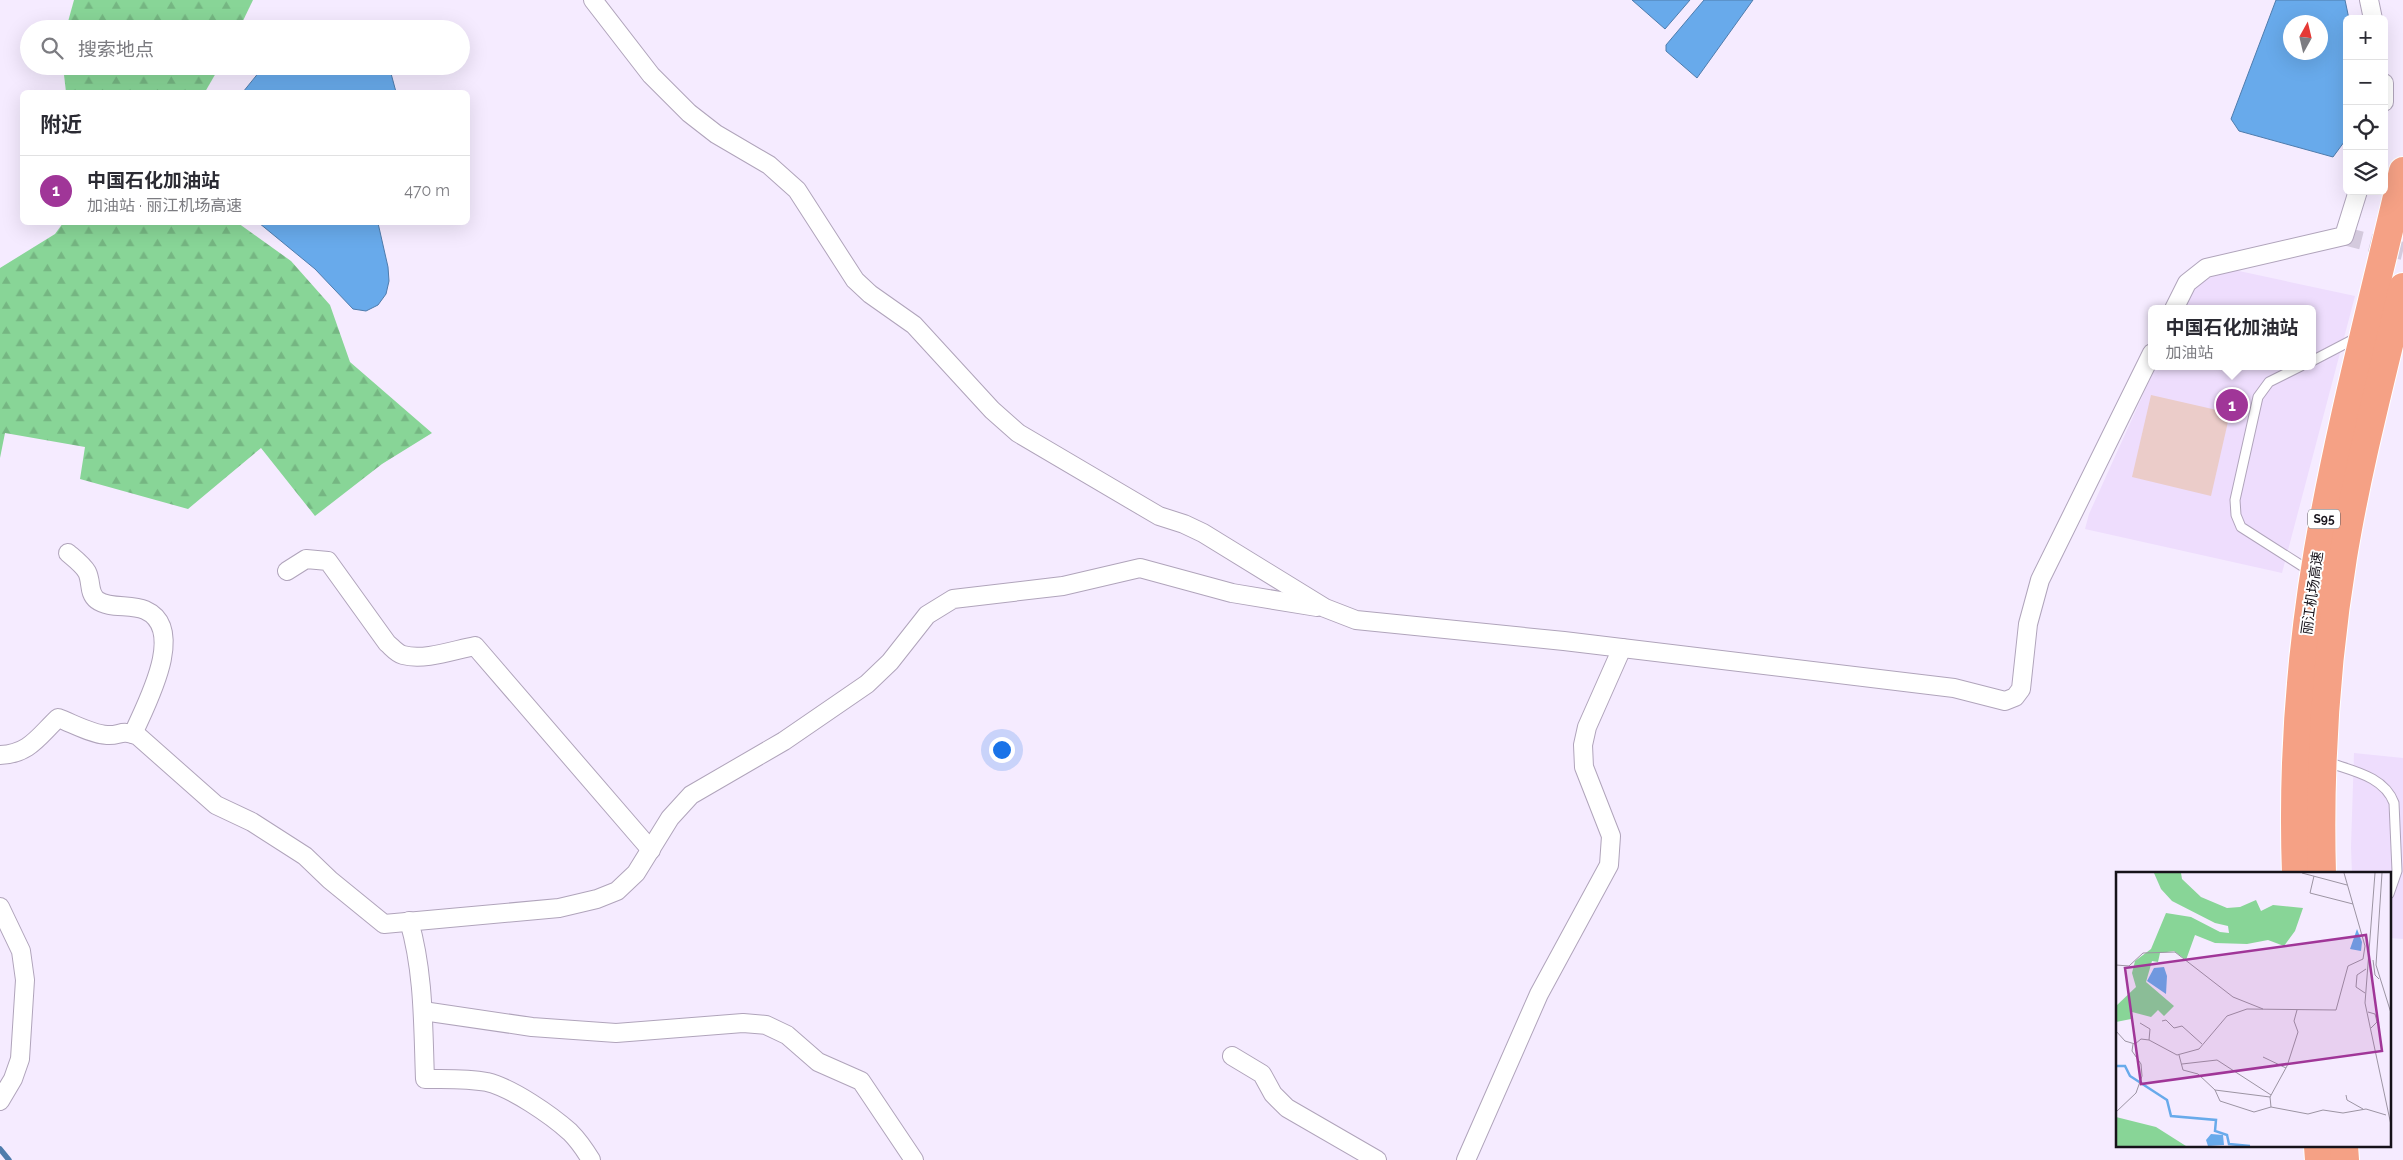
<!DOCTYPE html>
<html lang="zh">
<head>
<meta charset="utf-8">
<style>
  body { margin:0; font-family:Raleway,"Noto Sans SC",sans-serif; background:#f2f2f3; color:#2b2b33 }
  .controls { position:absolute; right:15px; top:15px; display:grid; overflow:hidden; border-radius:8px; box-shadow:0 5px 20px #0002 }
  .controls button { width:45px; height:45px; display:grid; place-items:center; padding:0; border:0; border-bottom:1px solid #e1e1e2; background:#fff; color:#2b2b33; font:25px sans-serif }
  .compass { position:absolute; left:2283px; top:15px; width:45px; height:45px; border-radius:50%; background:#fff; box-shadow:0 5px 20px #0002; rotate:8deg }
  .you { position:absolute; left:1001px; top:749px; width:18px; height:18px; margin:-12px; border:4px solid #fff; border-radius:50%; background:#1a73e8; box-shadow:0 0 0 8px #1a73e833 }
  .badge { display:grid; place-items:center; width:32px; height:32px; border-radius:50%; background:#a03698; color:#fff; font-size:16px; font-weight:700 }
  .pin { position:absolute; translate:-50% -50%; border:2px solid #fff; box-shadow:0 1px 5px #0006 }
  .popup { position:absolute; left:2148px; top:305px; width:168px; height:65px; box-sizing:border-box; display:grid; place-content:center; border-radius:8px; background:#fff; filter:drop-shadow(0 1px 4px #0005); font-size:16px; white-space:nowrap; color:#7c7c81 }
  .popup b { font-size:19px; color:#2b2b33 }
  .popup::after { content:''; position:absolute; left:50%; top:100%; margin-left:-10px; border:10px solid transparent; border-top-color:#fff }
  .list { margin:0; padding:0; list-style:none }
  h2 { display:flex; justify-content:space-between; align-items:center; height:65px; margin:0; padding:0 20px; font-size:21px }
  h2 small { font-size:16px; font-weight:400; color:#7c7c81 }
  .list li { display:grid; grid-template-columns:32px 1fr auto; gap:15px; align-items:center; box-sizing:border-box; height:70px; padding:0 20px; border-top:1px solid #e1e1e2 }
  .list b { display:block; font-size:19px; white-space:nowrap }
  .list p { margin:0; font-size:16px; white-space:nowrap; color:#7c7c81 }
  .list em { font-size:16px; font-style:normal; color:#7c7c81 }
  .icon { flex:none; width:28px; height:28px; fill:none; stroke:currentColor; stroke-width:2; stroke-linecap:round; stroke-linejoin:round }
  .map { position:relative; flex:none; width:2403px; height:1160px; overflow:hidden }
  .search { position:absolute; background:#fff; box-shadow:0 5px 20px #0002; left:20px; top:20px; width:450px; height:55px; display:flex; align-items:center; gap:12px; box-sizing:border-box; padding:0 18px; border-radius:28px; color:#7c7c81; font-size:19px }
  .panel { position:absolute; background:#fff; box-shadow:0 5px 20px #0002; left:20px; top:90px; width:450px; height:135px; border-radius:8px }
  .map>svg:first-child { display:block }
</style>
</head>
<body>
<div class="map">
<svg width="2403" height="1160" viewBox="0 0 2403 1160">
  <defs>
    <pattern id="forest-firs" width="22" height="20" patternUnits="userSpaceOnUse" patternTransform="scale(1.25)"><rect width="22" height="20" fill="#88d597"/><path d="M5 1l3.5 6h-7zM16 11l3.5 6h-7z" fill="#75b682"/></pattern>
  </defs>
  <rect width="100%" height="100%" fill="#f5ebff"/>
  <g fill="#eeddfd">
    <path d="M2225,268L2355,296L2282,573L2085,529L2089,514L2156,366H2312V309H2182L2194,283Z"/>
    <path d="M2354,753L2403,758V939L2389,938V874H2352L2351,847Z"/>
  </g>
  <g fill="url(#forest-firs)">
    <path d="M74,0H253L239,29H66Z"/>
    <path d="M63,66H220L205,92H66Z"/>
    <path d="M63,223H238L291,261L330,305L350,362L432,433L382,464L315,516L261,448L188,509L80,479L85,447L5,433L0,458V268L55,234Z"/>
  </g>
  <g fill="#68aaeb" stroke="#4f7cac" fill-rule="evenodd">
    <path d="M1632,0H1690L1665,29Z"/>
    <path d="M1704,0H1753L1697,78L1666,51V45Z"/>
    <path d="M2276,0H2345L2349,19H2347V138L2333,157L2239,131L2231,119ZM2290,22H2320V52H2290Z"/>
    <path d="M264,66H389L396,92H243Z"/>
    <path d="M259,223H378L388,267L389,281L386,294L378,305L366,311L353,309L315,269Z"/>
  </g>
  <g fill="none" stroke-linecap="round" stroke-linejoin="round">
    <path stroke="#4f7cac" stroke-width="5.5" d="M0,1149L9,1160"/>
  </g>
  <path fill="#ebccc9" d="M2151,395L2230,413L2211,496L2132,477Z"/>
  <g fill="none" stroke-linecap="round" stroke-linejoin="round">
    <path stroke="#d4cadd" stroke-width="18" stroke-dasharray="18 9" stroke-linecap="butt" d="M2344,236L2403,251"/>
    <g stroke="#b0a4bb" stroke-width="11">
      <g id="service">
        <path d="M2312,361L2358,337"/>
        <path d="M2301,366L2269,382L2258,397L2235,500L2236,515L2241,527L2310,571"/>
        <path d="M2327,762C2352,771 2384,776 2394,803L2397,871L2389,894"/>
      </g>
    </g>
    <g stroke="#b0a4bb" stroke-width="20">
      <g id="minor">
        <path d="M593,0L651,75L689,113L716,134L769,165L797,190L855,280L870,294L914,325L992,410L1018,433L1159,516L1184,524L1203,533L1325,608L1356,620L1564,641L1954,688L2005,701L2015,697L2021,689L2028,624L2040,580L2152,353"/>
        <path d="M2369,0L2373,19"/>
        <path d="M2384,83V102"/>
        <path d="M2174,309L2187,283L2206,268L2344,236L2358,191"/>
        <path d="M68,553C75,559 83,565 87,572C92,582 88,593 97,600C109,609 131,604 145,610C188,629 145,706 133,734"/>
        <path d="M287,571L306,559L328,561L387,643C392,647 396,653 403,655C424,661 454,650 475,646L651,850"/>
        <path d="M0,755C29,754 38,737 58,718C72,723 91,734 107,735C121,736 120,729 138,736L216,805L252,822L305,856L330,880L384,924L559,908L597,899L617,891L636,873L670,818L691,795L784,741L867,684L890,662L927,615L953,599L1063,586L1140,568L1232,593L1317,607"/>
        <path d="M0,907L21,951L25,980L20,1059L13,1079L0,1101"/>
        <path d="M409,921C424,972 423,1026 425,1079C445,1079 466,1078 487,1082C512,1088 551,1115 570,1132C578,1140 585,1150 591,1160"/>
        <path d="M423,1011L532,1027L616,1033L743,1023L766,1025L787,1035L818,1062L861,1081L914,1160"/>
        <path d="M1232,1056L1262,1074L1273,1094L1287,1108L1377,1160"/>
        <path d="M1466,1160L1539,994L1609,865L1611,836L1584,767L1583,745L1587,727L1622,648"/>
      </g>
    </g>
    <g stroke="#fff" stroke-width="30">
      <g id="motorway">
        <path d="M2296,874C2292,766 2300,657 2318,550C2340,423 2374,297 2403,171"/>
        <path d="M2322,874C2319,768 2326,661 2343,557C2358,466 2382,376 2403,287"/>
        <path d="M2318,1146L2319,1160"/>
        <path d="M2344,1146L2345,1160"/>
      </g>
    </g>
    <use href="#service" stroke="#fff" stroke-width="9"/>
    <use href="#minor" stroke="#fff" stroke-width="18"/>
    <use href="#motorway" stroke="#f5a185" stroke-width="28"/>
  </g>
  <g text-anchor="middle" stroke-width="4" stroke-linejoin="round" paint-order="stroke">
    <rect fill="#fff" stroke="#5c595f" stroke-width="1" x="2308" y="509.5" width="32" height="19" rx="4"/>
    <g font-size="12" font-weight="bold" fill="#16121a">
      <text x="2324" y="523">S95</text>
    </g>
    <g font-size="14" fill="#16121a" stroke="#fff">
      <text transform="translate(2312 593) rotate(-82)" y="5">丽江机场高速</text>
    </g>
  </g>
  <g transform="translate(2116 872)">
    <rect width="275" height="275" fill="#f5ebff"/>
    <path d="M38,1H65L66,7L85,25L111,36L124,35L140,28L145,39L157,33L187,36L179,59L168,74L152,68L131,72L99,71L79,63L70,88L58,79L44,81L42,90L36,89L30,110L58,134L48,144L42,138L35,145L16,140L15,147L0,150V134L20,115L16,101L19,89L35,77L50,41L75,45L104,60L113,61L112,54L99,51L56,29L45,17ZM0,245L40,255L70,274H0Z" fill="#88d597"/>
    <path d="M241,57L246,70L245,79L234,77ZM48,95L51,104L50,122L31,109L38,96ZM95,262L107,263L108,273L92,274L90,268Z" fill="#68aaeb"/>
    <path fill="none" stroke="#68aaeb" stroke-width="2.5" d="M0,194H9L14,204L51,228L55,244L100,248L99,259L111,263L113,272L134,274"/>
    <path fill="none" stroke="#9c94a3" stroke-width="1" d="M186,1L231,13M259,1L249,131L275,253M266,1L260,93L275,141M198,4L194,21L237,32M257,88L259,103L263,107M0,93L13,94L27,81L59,80L117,125L147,137M249,121L240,115L241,103L250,97M181,138L178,149L182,160L171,194L154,225L155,235L192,242L207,238L227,241L250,237L270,243M252,140L259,142L261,150L255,156M46,149L50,148L58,156L66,154L86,172M24,151L34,157L33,168M0,159L9,169L19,172L25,167L33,168L61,183L83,177L111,144L131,137L220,138L232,94L247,87L249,74L228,1M63,183L67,198L82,202L99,218L154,225M147,185L170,196M66,192L101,188L155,223M99,218L104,229L138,240L155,235M230,223L231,228L247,237M0,240L20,221L26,204L25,192L16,179L17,172"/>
    <path fill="#a03698" fill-opacity="0.15" stroke="#a03698" stroke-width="2.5" d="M250,63L266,179L25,212L9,96Z"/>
    <rect width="275" height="275" fill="none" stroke="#16121a" stroke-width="2.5"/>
  </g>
</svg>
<div class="controls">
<button>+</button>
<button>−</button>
<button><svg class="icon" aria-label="locate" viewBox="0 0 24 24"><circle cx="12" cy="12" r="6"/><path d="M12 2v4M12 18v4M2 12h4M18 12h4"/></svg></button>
<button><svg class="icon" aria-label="layers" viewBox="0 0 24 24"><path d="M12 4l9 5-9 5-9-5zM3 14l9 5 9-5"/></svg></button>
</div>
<svg class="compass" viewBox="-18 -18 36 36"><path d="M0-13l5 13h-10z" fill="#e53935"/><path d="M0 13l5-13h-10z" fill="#7c7c81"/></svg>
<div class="you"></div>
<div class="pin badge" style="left:2232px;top:405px">1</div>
<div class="popup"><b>中国石化加油站</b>加油站</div>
<div class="search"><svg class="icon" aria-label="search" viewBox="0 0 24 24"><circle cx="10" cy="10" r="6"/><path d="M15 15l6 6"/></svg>搜索地点</div>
<section class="panel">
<h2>附近<small></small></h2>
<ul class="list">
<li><span class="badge">1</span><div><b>中国石化加油站</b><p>加油站 · 丽江机场高速</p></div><em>470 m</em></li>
</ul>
</section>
</div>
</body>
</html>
